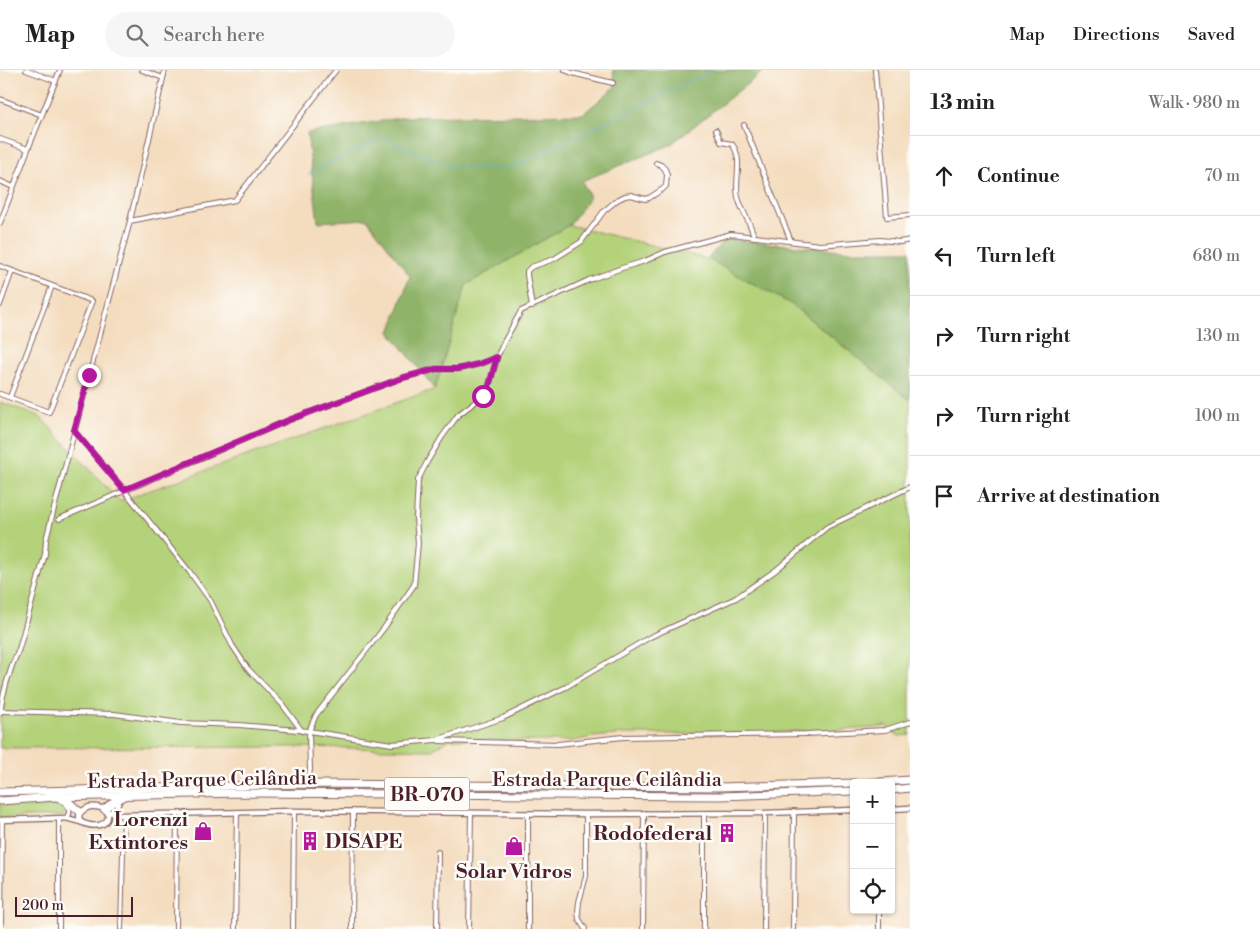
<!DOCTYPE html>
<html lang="en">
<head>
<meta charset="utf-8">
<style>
  body { margin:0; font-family:"Libre Bodoni",serif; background:#f6f6f6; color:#202124 }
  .controls { position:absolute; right:15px; bottom:15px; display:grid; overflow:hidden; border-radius:5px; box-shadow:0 1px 4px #0004 }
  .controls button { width:45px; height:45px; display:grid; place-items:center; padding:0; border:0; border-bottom:1px solid #e0e0e0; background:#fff; color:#202124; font:25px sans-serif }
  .scale { position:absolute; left:15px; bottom:12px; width:118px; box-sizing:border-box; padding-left:5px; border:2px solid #4a1f2b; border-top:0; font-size:14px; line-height:18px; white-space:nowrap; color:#4a1f2b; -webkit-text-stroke:4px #fdfcf7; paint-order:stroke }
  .stop { position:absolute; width:15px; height:15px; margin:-11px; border:4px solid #b5179e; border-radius:50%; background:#fff }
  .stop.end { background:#b5179e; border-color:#fff; box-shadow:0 1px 5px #0008 }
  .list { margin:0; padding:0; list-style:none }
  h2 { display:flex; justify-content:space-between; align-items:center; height:65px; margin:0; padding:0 20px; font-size:21px }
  h2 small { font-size:16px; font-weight:400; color:#757577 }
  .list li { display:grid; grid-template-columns:32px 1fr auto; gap:15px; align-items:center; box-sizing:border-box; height:80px; padding:0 20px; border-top:1px solid #e0e0e0 }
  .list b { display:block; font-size:19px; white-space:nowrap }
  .list em { font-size:16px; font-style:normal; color:#757577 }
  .icon { flex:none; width:28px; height:28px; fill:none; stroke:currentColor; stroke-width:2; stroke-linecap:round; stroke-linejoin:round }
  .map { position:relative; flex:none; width:910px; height:859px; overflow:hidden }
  header { display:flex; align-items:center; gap:30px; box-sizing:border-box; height:70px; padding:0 25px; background:#fff; border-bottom:1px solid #e0e0e0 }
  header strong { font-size:24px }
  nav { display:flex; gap:28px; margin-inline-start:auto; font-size:18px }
  .search { width:350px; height:45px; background:#f6f6f6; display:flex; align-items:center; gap:12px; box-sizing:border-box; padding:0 18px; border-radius:28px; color:#757577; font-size:19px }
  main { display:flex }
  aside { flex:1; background:#fff }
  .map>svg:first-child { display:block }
</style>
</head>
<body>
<header>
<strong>Map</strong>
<div class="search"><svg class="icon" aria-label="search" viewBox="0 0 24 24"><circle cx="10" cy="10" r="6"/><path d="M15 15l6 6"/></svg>Search here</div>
<nav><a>Map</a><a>Directions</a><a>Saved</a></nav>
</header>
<main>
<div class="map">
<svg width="910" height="859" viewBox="0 0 910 859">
  <rect width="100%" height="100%" fill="#fdfcf7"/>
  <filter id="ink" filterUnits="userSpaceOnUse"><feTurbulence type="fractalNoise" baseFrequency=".02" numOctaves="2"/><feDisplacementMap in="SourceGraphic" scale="10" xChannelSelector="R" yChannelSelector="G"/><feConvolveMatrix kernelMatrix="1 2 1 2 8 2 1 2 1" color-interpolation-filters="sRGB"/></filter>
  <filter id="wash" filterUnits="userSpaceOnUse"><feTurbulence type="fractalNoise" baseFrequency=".0096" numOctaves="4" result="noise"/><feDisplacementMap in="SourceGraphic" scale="20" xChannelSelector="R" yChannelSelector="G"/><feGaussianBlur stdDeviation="1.12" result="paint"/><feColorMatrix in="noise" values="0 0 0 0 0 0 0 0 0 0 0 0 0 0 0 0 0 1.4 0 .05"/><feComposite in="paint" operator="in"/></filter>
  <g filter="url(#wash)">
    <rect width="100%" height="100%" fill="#f4ddbf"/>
    <g fill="#b4d279" stroke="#7f7852">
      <path d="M569,155L708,189L791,234L910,330V665L898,666L886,656L874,658L826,661H798L755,664H626L592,667L575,671H513L450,669L432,680L301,677L0,678V332L39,346L120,431L435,319L466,215Z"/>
      <path d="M55,733L62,735L67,740L63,746L0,748V735Z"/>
    </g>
    <g fill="#8fb469" stroke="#6c6a4a">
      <path d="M613,0H765L670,75L582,111L590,127L569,155L466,215L435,319L390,262L410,206L367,149L318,152L307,63L405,47L583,44L615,17Z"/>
      <path d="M724,169L852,181H910V330L791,234L708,189Z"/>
    </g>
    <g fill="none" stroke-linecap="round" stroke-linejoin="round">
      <path stroke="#61afda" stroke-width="1" d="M309,104L380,68L454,97L510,98L714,0"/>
    </g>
  </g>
  <g filter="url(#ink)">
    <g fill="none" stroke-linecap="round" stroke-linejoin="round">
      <g stroke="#86625f" stroke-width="6">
        <g id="minor">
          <path d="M26,0L56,11"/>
          <path d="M142,0L163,8"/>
          <path d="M565,0L572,3L613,13"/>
          <path d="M875,0L887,147L910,145"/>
          <path d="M0,29L42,45"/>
          <path d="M744,55L791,171"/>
          <path d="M716,60L721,72L732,74C744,90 734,109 738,127C741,140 751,153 754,167"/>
          <path d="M0,69L28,79"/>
          <path d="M0,111L13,117"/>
          <path d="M130,151L235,130L336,0"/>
          <path d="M0,153L28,79L60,0"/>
          <path d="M0,196L92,231L49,342L0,324"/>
          <path d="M0,235L12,201"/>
          <path d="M532,237L527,205V201L531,197L554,189L581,172L604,141L617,130L625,126L631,125L645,129L649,128L663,119L666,116L667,105L665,99L661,95L656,93"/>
          <path d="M10,327L52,216"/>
          <path d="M74,361L124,420L189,501L210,530L232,575L248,599L282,634L302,661"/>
          <path d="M59,449L289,350L402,308L436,299H458L479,294L497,287"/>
          <path d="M0,641L114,644L181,653L239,655L309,661L392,674L436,670L503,648L566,617L650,567L736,528L776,500L827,457L910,417"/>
          <path d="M0,643C3,621 10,599 19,579L45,484L46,470L51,450L130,151L165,0"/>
          <path d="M439,671L558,674L623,667L806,664L885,660L910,652"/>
          <path d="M307,714L310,700L309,661L316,645L384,558L414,515L418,473L416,448L418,410L427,392L442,367L458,345L483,326L488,319L497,287L504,272L521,241L589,210L622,198L645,191L665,182L731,164L820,175L880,170L900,172L910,170"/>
          <path d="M704,743V859"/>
          <path d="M528,744V859"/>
          <path d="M59,748V859"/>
          <path d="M879,840V859"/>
          <path d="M1,859L2,750"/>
          <path d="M121,859L124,745"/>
          <path d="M176,859L177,744"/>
          <path d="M235,859L237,742"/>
          <path d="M293,859L294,741"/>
          <path d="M352,859L353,741"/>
          <path d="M437,859L438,782"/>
          <path d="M469,859L471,743"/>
          <path d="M585,859L579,849L578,842L579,832L586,806V744"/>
          <path d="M643,859L644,743"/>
          <path d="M764,859L765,743"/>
          <path d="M793,859L794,741"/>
        </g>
      </g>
      <g stroke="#86625f" stroke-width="7">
        <g id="tertiary">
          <path d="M66,733C70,738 71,742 67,748"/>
          <path d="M89,737C120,734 110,766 81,752L79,747L80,742Z"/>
          <path d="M891,739L910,738"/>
          <path d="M106,741L120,745L294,741L586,744L765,743L854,740"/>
          <path d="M117,744V736L120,729"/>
          <path d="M0,750L66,748L81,752"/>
        </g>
      </g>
      <g stroke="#86625f" stroke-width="9">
        <g id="motorway">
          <path d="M866,713L910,710"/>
          <path d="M891,720L910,718"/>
          <path d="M0,722L307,714L720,717L854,713"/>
          <path d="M59,728L70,733L80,742"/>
          <path d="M0,731L56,727L240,723L720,726L854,721"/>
          <path d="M104,739L115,731L123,727"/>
        </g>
      </g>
      <use href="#minor" stroke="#fff" stroke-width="4"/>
      <use href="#tertiary" stroke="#fff" stroke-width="4.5"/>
      <use href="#motorway" stroke="#fff" stroke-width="7"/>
    </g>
  </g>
  <g fill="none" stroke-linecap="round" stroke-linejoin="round" filter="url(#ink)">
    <path stroke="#b5179e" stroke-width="6" d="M89,305L74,361L124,420L289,350L402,308L436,299H458L479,294L497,287L488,320L483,326"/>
  </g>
  <defs>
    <g id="shop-bare" transform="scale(1.5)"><path d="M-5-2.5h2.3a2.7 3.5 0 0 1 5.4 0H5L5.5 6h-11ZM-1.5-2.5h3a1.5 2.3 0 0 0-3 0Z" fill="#b5179e" stroke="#fdfcf7" stroke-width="2.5" paint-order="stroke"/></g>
    <g id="building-bare" transform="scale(1.5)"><path d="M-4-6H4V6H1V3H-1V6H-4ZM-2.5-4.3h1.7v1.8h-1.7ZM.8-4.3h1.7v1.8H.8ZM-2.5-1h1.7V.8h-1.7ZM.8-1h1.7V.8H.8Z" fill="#b5179e" stroke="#fdfcf7" stroke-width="2.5" paint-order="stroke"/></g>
  </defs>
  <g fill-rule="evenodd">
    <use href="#shop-bare" x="203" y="761"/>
    <use href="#building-bare" x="727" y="763"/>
    <use href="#building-bare" x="310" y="771"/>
    <use href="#shop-bare" x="514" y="776"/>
  </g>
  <g text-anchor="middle" stroke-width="5" stroke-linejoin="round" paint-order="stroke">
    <rect fill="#fdfcf7" stroke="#806168" stroke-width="1" x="384.5" y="707.5" width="85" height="33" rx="4"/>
    <g font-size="19" font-weight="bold" fill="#4a1f2b">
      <text x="427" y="731">BR-070</text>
    </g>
    <g font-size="20" fill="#4a1f2b" stroke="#fdfcf7">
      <text transform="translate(202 709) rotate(-1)" y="7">Estrada Parque Ceilândia</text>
      <text x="607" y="716">Estrada Parque Ceilândia</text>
    </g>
    <g font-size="20" font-weight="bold" fill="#4a1f2b" stroke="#fdfcf7" text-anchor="end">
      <text x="188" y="756">Lorenzi<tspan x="188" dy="23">Extintores</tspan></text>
      <text x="712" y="770">Rodofederal</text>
      <text x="325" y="778" text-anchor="start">DISAPE</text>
      <text x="514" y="808" text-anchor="middle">Solar Vidros</text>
    </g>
  </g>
</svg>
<div class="controls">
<button>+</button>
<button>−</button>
<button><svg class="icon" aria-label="locate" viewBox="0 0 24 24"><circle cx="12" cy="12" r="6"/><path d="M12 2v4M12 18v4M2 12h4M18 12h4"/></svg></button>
</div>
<div class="scale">200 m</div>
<div class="stop" style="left:483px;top:326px"></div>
<div class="stop end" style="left:89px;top:305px"></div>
</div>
<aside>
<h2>13 min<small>Walk · 980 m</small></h2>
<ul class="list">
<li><svg class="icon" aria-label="ahead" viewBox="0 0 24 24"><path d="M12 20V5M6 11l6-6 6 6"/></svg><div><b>Continue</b></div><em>70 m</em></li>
<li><svg class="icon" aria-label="left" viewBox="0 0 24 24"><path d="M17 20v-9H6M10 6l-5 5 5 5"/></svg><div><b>Turn left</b></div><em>680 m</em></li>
<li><svg class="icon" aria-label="right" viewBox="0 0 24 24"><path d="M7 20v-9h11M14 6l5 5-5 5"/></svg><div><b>Turn right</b></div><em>130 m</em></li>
<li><svg class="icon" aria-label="right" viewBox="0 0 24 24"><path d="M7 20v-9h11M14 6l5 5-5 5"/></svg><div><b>Turn right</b></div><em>100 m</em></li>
<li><svg class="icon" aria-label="arrive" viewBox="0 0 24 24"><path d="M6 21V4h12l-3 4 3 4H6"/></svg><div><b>Arrive at destination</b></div></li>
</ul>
</aside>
</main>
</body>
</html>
